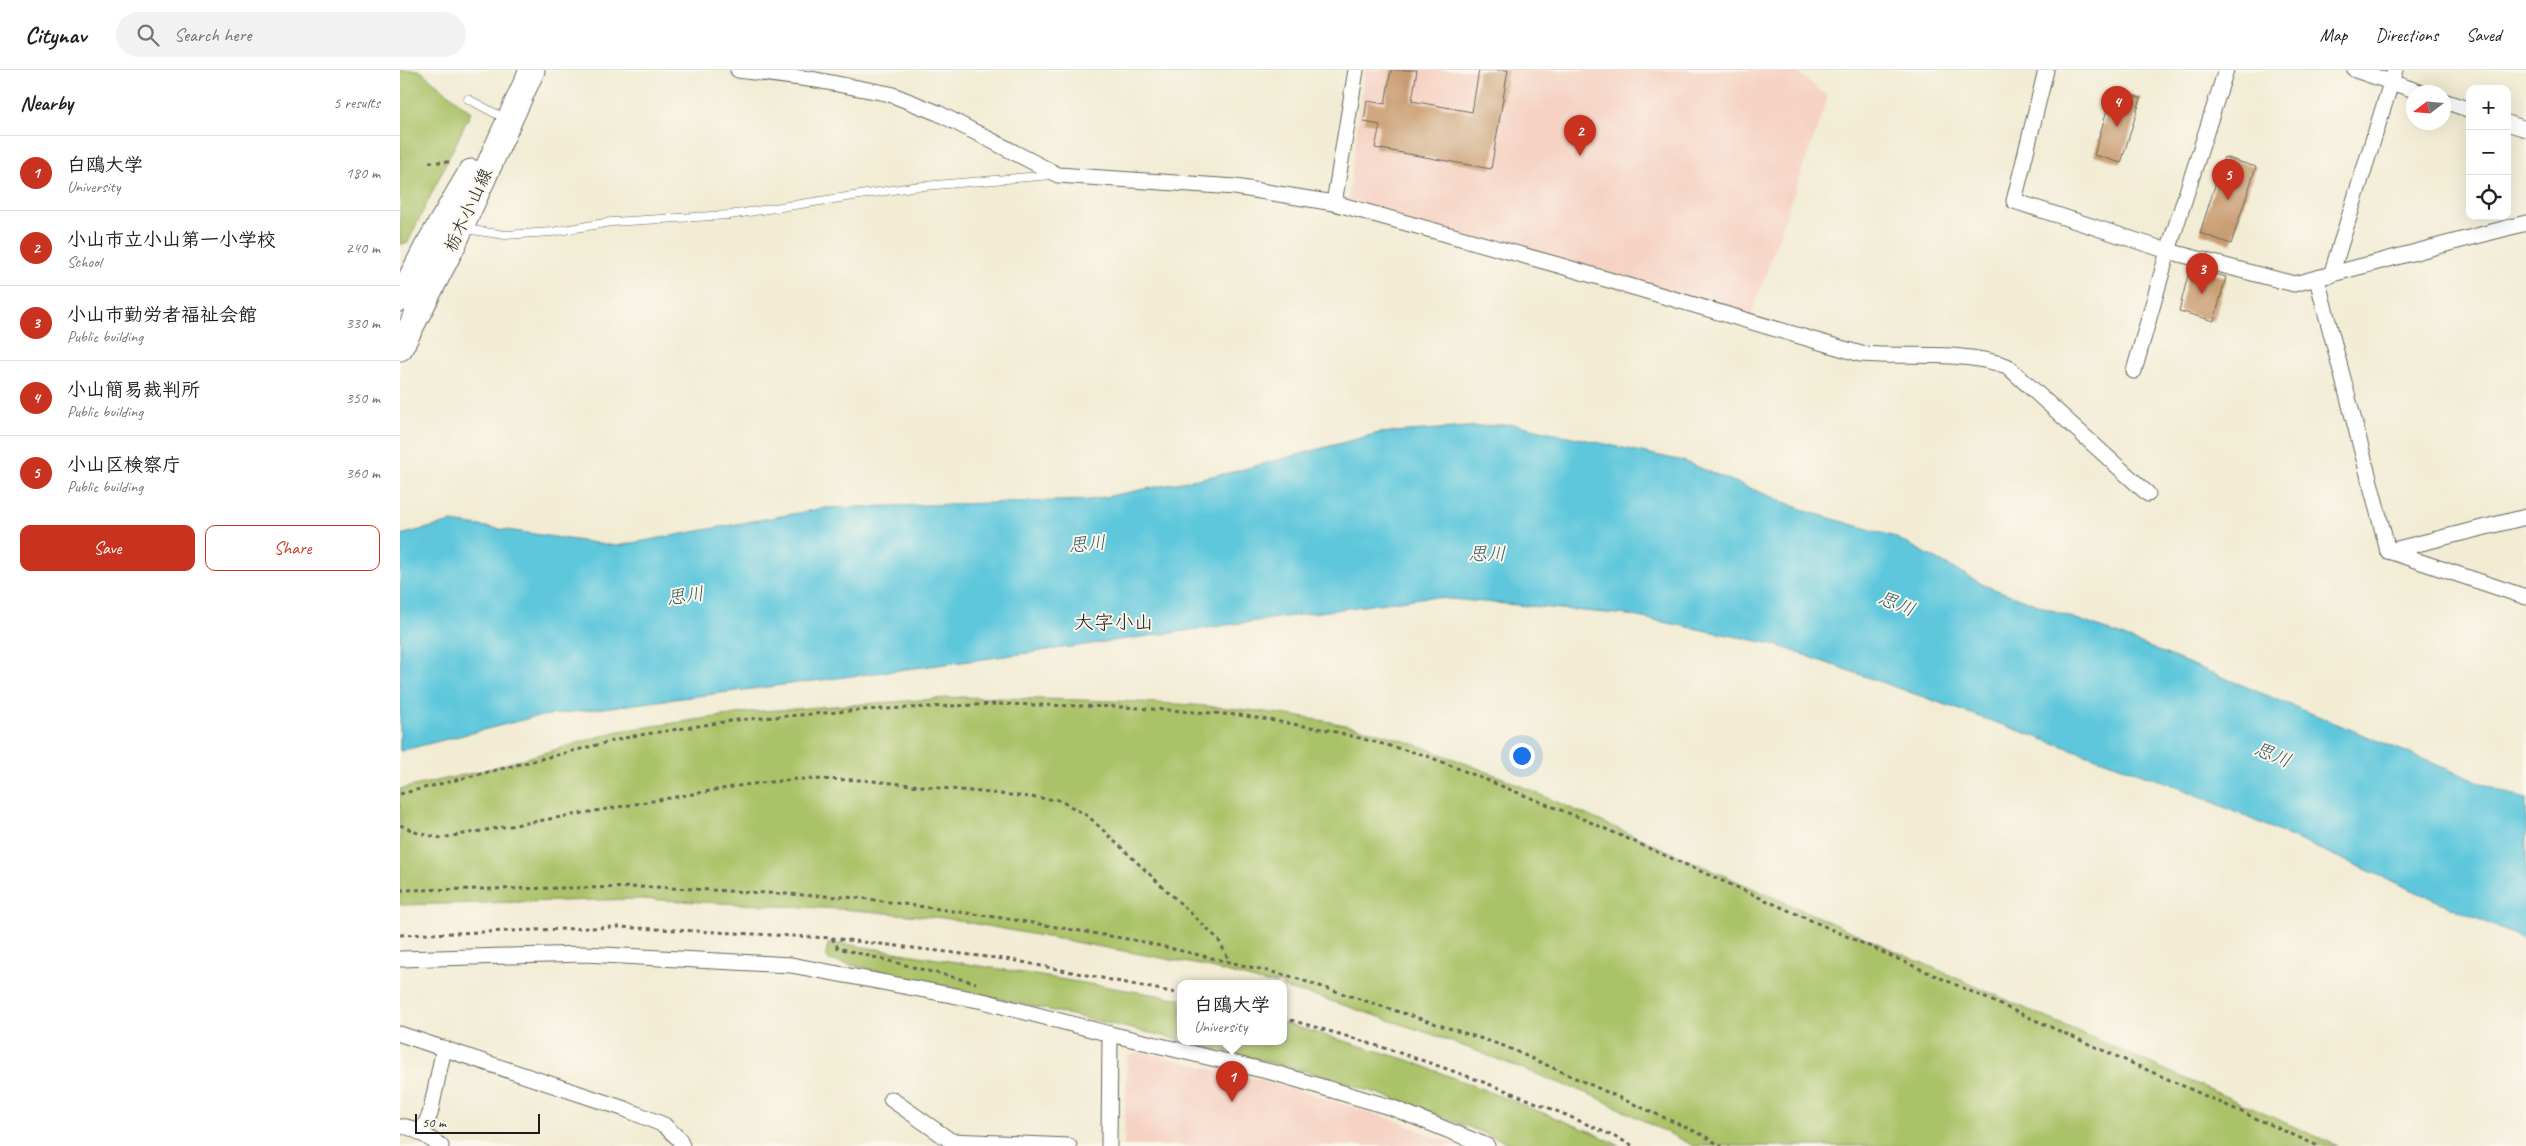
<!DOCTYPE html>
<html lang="en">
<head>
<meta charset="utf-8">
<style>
  body { margin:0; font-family:Caveat,"Klee One",sans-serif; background:#f2f2f2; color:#202124 }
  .controls { position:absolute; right:15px; top:15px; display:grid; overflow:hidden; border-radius:10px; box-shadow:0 5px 20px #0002 }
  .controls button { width:45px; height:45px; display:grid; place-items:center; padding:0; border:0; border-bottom:1px solid #e0e0e0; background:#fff; color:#202124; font:25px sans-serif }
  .compass { position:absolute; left:2006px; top:15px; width:45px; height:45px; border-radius:50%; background:#fff; box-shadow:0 5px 20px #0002; rotate:254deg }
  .scale { position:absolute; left:15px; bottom:12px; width:125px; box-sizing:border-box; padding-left:5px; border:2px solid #1c1c1c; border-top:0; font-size:14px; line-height:18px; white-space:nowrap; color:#1c1c1c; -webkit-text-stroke:4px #fbf7ec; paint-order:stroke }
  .you { position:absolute; left:1121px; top:685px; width:18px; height:18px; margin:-12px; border:4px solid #fff; border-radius:50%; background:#1a73e8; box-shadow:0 0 0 8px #1a73e833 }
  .badge { display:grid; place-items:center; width:32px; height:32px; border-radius:50%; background:#c8321e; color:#fff; font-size:16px; font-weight:700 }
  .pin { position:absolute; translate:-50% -41px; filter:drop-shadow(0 1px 2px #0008) }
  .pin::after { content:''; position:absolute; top:26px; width:18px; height:15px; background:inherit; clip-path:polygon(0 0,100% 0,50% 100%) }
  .popup { position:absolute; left:777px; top:910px; width:110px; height:65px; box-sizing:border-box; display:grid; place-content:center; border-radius:10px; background:#fff; filter:drop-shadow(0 1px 4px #0005); font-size:16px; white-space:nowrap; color:#757577 }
  .popup b { font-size:19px; color:#202124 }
  .popup::after { content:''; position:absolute; left:50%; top:100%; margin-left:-10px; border:10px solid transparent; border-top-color:#fff }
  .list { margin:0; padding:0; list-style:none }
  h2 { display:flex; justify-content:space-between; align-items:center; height:65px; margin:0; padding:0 20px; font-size:21px }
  h2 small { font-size:16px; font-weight:400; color:#757577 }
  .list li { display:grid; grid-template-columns:32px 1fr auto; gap:15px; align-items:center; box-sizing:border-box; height:75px; padding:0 20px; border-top:1px solid #e0e0e0 }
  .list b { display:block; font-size:19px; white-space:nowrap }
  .list p { margin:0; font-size:16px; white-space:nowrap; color:#757577 }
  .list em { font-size:16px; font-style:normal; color:#757577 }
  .actions { display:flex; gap:10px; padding:15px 20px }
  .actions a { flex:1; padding:11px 0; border:1px solid #c8321e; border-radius:10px; text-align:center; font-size:18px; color:#c8321e }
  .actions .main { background:#c8321e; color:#fff }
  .icon { flex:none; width:28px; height:28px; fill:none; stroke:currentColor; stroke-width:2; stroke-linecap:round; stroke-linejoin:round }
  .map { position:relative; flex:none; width:2126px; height:1076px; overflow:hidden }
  header { display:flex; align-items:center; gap:30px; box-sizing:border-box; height:70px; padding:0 25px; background:#fff; border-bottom:1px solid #e0e0e0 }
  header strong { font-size:24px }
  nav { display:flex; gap:28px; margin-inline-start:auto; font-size:18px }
  .search { width:350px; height:45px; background:#f2f2f2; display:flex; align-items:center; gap:12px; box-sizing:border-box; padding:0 18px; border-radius:28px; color:#757577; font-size:19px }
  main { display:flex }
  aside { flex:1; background:#fff }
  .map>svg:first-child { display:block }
</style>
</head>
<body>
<header>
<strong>Citynav</strong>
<div class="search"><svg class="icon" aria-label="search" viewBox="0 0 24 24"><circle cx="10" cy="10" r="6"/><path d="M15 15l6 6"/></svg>Search here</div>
<nav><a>Map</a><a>Directions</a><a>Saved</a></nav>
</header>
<main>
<aside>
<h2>Nearby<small>5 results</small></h2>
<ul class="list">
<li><span class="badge">1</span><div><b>白鴎大学</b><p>University</p></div><em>180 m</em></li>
<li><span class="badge">2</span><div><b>小山市立小山第一小学校</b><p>School</p></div><em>240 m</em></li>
<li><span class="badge">3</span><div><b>小山市勤労者福祉会館</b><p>Public building</p></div><em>330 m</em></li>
<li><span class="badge">4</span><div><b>小山簡易裁判所</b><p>Public building</p></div><em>350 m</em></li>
<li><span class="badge">5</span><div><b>小山区検察庁</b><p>Public building</p></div><em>360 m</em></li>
</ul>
<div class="actions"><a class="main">Save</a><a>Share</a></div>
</aside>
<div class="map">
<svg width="2126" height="1076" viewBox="0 0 2126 1076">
  <rect width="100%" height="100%" fill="#fbf7ec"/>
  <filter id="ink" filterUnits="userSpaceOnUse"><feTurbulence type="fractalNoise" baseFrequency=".02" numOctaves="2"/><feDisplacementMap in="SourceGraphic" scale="10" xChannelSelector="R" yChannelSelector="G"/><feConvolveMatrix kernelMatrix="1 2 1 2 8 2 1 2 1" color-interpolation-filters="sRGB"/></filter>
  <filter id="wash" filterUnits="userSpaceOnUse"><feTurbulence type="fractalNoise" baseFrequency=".0096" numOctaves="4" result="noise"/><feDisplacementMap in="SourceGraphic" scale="20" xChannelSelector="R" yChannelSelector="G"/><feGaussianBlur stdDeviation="1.12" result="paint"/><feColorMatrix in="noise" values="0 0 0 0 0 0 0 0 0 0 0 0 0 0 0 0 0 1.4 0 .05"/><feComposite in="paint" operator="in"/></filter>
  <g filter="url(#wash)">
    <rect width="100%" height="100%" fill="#f2ecd4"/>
    <g fill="#f5d2c3">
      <path d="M965,0H1395L1428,27L1348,254L946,145Z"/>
      <path d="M741,982L878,1014L997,1051L1057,1076H724L727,987Z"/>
    </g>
    <g fill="#aac268" stroke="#636f42">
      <path d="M0,0H19L71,42L8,172L0,175Z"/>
      <path d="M562,627C692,631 827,629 955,657C1004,668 1051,688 1098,706L1938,1076H1294L1196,1027L1037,966L919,927L883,918V913H866L800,895L543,848L441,839L241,829L0,835V719L82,701L219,661L350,642Z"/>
      <path d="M428,874H446L781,929V970L429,890L426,886Z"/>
      <path d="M883,953L1008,990L1194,1063L1220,1076H1117L1004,1032L920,1005L783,971H883Z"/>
    </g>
    <path fill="#5fc7dc" stroke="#3e727c" d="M1113,354L1283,391L1409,442L1495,467L1586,516L1712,562L2101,721L2126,729V870L1776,716L1373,574L1228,545L1028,527L569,591L134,647L0,681V465L52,452L216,476L425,438L689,430L833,402L979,363Z"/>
    <g id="blocks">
      <g fill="#c99d72">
        <path d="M991,0H1017L1012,31L1072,42L1079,0H1108L1091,99L975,78L980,55L964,52L967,31L985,34Z"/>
        <path d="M1713,19L1741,28L1721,93L1694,85Z"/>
        <path d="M1824,87L1856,97L1831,174L1800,163Z"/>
        <path d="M1790,197L1826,207L1814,251L1779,241Z"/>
      </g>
    </g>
  </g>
  <g filter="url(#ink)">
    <use href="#blocks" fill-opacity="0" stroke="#67655c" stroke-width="1"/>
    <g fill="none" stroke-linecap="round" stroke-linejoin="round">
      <g stroke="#67655c" stroke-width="9">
        <g id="lane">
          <path d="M68,29L106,49"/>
          <path d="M65,159L105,165L152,162L211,152L329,145L512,117L652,105"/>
        </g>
      </g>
      <g stroke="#67655c" stroke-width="17">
        <g id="street">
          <path d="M338,0L416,10L490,24L538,43L658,105L835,117L934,133L1158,195L1461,284C1509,288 1561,280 1607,296L1748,424"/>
          <path d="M1646,0L1614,131L1768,181L1894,214L2126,153"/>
          <path d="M1955,0L2020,22"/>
          <path d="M2044,31L2070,40"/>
          <path d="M2107,53L2126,59"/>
          <path d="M934,133L956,0"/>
          <path d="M1931,205L1995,0"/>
          <path d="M1917,209L1988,481"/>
          <path d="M1734,301L1768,181L1826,0"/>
          <path d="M1988,481L2126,527"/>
          <path d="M1989,481L2126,447"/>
          <path d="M0,889L185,884L391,895L583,931L710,964L875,1003L993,1038L1087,1076"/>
          <path d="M0,964L225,1039L264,1055L279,1069L282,1076"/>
          <path d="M491,1029L551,1071L669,1076"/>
          <path d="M0,1057C12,1054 31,1070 41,1076"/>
          <path d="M21,1063L30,1044L44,978"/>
          <path d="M709,1076L710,964"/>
        </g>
      </g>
      <g stroke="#67655c" stroke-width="27">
        <g id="primary">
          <path d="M0,229L27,177L71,102"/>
          <path d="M0,278L53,175L132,0"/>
        </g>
      </g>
      <g stroke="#67655c" stroke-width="3" stroke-dasharray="4 4" stroke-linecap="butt">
        <path d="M29,92H52"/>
        <path d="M0,724L233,666L337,650L462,640L597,634L723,637L839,645L928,660L1025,685L1190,752L1918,1076"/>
        <path d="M0,755L18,763L41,768L344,715L397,709L462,710L659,730L688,746L818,869L830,892"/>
        <path d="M0,820L254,817L461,828L609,849L739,871L889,906L1104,976L1303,1065L1321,1076"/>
        <path d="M0,865L218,857L431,868L612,890L781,924"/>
        <path d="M432,868L438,878L576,913"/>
        <path d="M883,948C1003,981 1122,1022 1234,1076"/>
      </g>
      <use href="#lane" stroke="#fff" stroke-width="8"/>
      <use href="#street" stroke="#fff" stroke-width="15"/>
      <use href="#primary" stroke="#fff" stroke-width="25"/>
    </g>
  </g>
  <g text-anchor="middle" stroke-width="4" stroke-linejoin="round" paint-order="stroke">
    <g font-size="18" fill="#1c1c1c" stroke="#fbf7ec">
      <text transform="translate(68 140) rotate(-65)" y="6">栃木小山線</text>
    </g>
    <g font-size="19" font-style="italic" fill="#33585f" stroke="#fbf7ec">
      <text transform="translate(687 473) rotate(-5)" y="7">思川</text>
      <text x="1087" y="490">思川</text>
      <text transform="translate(285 525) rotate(-8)" y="7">思川</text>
      <text transform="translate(1497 533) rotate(22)" y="7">思川</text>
      <text transform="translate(1873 684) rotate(22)" y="7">思川</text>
    </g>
    <g font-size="20" fill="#1c1c1c" stroke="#fbf7ec">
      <text x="714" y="559">大字小山</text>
    </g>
  </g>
</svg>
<div class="controls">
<button>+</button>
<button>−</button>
<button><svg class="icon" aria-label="locate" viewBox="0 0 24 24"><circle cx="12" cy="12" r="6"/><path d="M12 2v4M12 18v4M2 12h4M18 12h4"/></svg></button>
</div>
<svg class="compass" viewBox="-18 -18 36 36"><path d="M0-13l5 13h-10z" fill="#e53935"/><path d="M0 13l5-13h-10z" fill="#757577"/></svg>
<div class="scale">50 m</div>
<div class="you"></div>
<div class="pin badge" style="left:832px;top:1032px">1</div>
<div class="popup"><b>白鴎大学</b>University</div>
<div class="pin badge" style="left:1180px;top:86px">2</div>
<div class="pin badge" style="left:1802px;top:224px">3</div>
<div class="pin badge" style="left:1717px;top:57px">4</div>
<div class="pin badge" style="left:1828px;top:130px">5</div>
</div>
</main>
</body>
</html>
